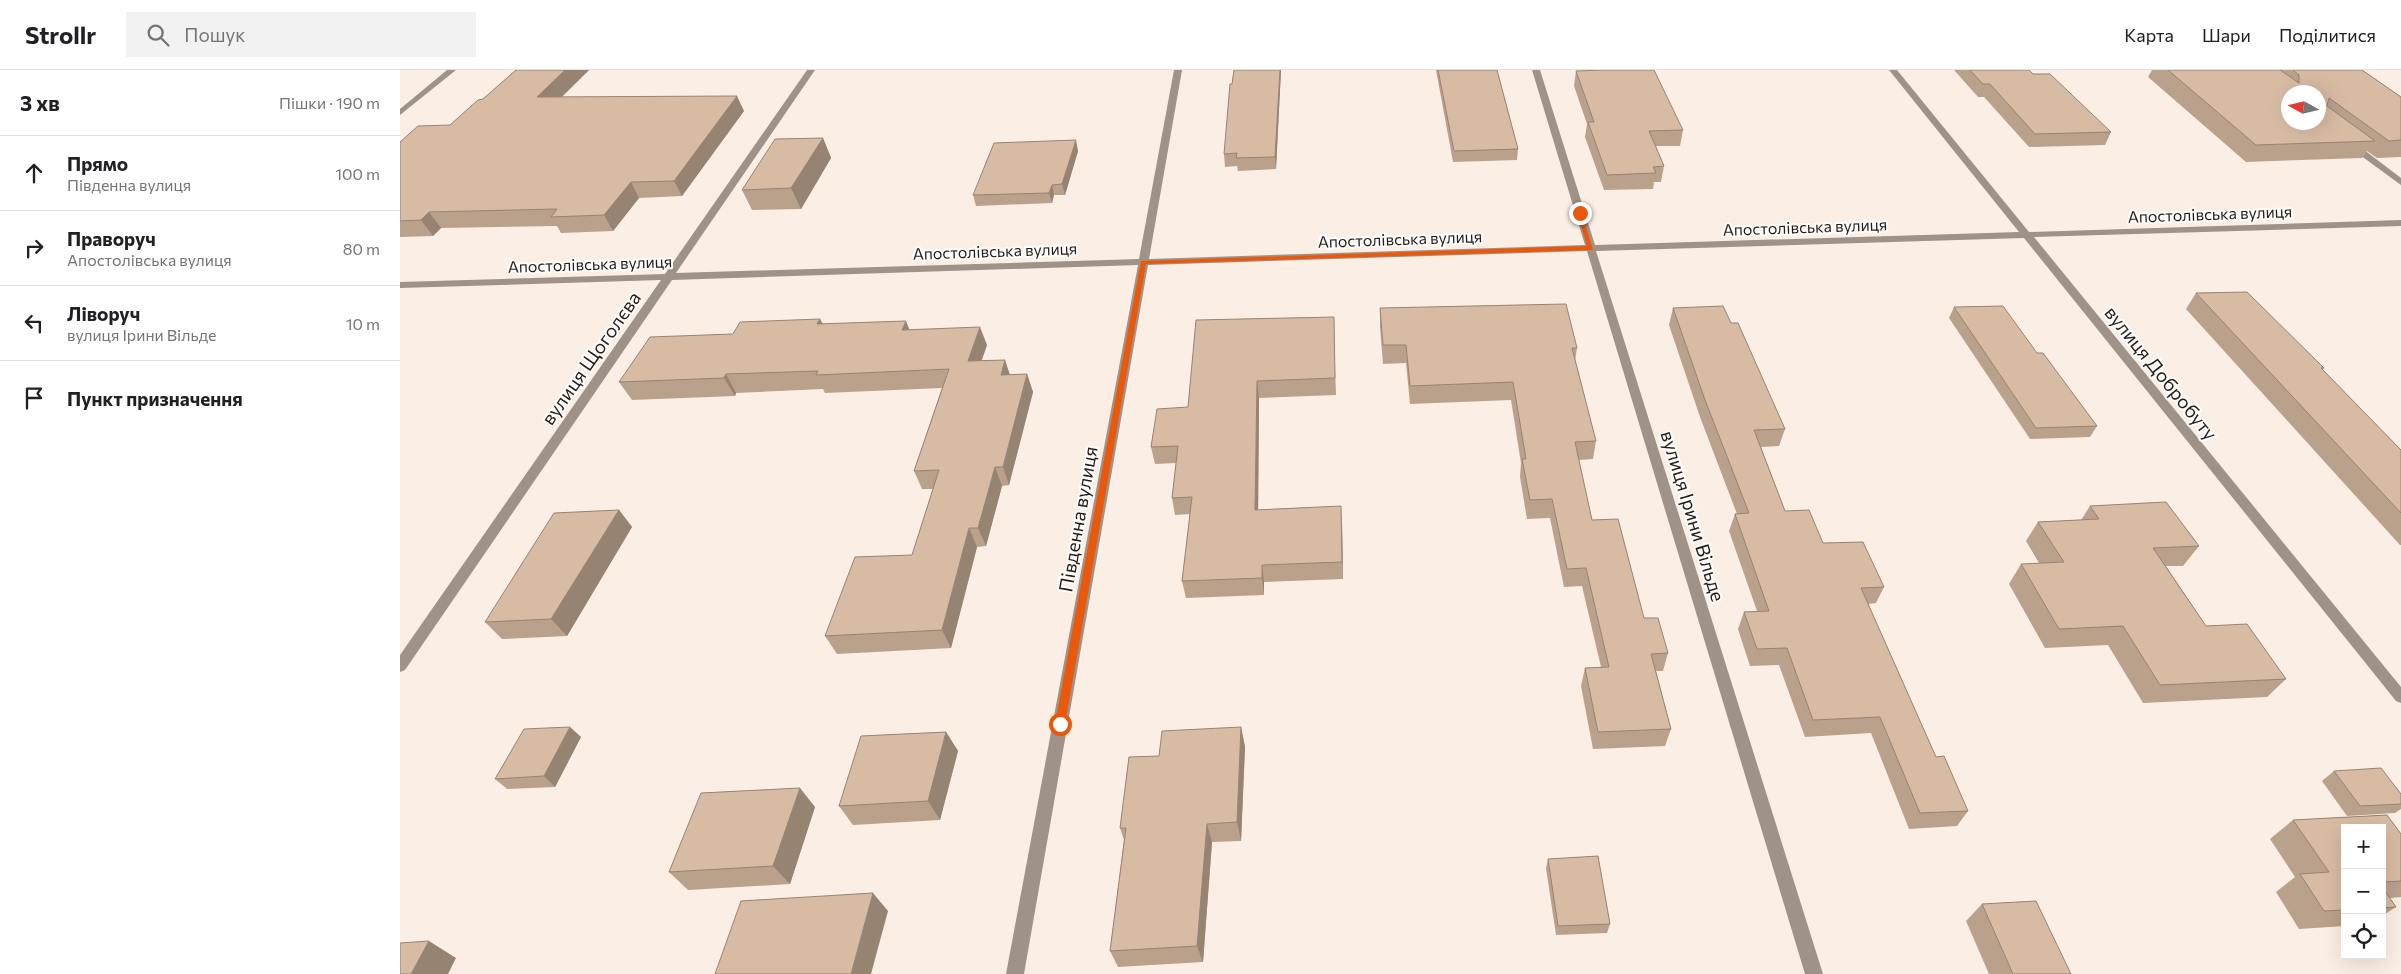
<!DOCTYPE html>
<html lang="uk">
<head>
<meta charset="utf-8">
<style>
  body { margin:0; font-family:Commissioner,sans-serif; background:#f2f2f2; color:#202124 }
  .controls { position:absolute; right:15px; bottom:15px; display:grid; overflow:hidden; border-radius:0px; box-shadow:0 5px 20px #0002 }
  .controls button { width:45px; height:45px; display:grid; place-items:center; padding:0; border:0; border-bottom:1px solid #e0e0e0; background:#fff; color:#202124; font:25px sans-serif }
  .compass { position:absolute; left:1881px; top:15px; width:45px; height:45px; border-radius:50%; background:#fff; box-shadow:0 5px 20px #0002; rotate:278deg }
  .stop { position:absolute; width:15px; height:15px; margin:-11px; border:4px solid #ea580c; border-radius:50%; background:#fff }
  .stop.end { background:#ea580c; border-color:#fff; box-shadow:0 1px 5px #0008 }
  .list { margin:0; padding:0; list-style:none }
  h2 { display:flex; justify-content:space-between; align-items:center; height:65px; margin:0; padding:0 20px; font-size:21px }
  h2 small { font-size:16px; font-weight:400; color:#757577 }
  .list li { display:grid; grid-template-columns:32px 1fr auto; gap:15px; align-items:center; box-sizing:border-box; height:75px; padding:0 20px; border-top:1px solid #e0e0e0 }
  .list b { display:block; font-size:19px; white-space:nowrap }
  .list p { margin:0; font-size:16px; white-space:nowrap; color:#757577 }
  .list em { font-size:16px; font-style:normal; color:#757577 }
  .icon { flex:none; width:28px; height:28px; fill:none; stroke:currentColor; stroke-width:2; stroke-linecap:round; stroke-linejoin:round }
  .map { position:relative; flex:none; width:2001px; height:904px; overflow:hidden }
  header { display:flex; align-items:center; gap:30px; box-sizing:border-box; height:70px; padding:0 25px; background:#fff; border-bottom:1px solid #e0e0e0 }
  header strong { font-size:24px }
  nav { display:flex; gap:28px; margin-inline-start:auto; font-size:18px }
  .search { width:350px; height:45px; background:#f2f2f2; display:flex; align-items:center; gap:12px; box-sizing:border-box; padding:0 18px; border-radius:0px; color:#757577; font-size:19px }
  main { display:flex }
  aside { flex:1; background:#fff }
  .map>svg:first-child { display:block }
</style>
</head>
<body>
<header>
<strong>Strollr</strong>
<div class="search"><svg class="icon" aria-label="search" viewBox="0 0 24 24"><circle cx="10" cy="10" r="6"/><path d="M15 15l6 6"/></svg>Пошук</div>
<nav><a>Карта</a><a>Шари</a><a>Поділитися</a></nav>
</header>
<main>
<aside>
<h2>3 хв<small>Пішки · 190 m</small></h2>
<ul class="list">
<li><svg class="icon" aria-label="ahead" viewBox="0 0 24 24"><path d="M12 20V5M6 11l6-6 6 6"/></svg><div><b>Прямо</b><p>Південна вулиця</p></div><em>100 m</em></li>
<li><svg class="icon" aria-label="right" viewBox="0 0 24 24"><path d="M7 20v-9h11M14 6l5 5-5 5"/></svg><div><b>Праворуч</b><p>Апостолівська вулиця</p></div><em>80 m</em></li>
<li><svg class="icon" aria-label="left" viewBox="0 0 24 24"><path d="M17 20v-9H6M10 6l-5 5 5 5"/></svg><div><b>Ліворуч</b><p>вулиця Ірини Вільде</p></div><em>10 m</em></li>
<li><svg class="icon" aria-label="arrive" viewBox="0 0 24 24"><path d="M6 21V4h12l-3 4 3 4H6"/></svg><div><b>Пункт призначення</b></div></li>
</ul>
</aside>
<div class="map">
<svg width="2001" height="904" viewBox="0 0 2001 904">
  <rect width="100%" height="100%" fill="#fbefe5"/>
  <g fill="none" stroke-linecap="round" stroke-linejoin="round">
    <g fill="#9f9288" fill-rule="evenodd">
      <path d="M47,0H56L0,45V39Z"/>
      <path d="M407,0H415L276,203L739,189L774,0H782L749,189L1185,175L1132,0H1140L1195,175L1619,162L1489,0H1497L1629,162L2001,150V156L1634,167L2001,617V633L1996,631L1624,168L1196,181L1423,904H1405L1187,181L748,195L624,904H606L738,195L272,210L5,600L0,602V585L261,210L0,218V212L265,204Z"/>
      <path d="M1949,73H1955L2001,108V115L1949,77Z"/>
    </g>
  </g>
  <g fill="#baa18c">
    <path d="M116,0H189L162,27L344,41L282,126L239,128L213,161L161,163L157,156L41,158L33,166L0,167V72L50,55L83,29Z"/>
    <path d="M881,0L876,99L838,101L837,96L825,97L824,84L832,14Z"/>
    <path d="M1036,0H1097L1118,79L1117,90L1053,92Z"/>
    <path d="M1554,0H1629L1633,4L1711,62L1705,75L1629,77L1584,27H1578Z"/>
    <path d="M1752,0H1962L2001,27V87L1977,88L1967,81L1962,88L1846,92L1748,7Z"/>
    <path d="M1176,1L1283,60L1280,76H1256L1264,96L1261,112H1254L1253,119L1204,120L1185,67L1187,54L1174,16Z"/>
    <path d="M423,68L431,88L401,139L352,140L342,120Z"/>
    <path d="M678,81L665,125H654L652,133L576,136L573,125Z"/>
    <path d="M1796,223L1924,298L1923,300L2001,380V475H2000L1786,239Z"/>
    <path d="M1554,237L1697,356L1690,367L1630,369L1549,248Z"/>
    <path d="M980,238L1177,278L1175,291L1196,371L1193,389L1179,390L1192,450L1244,548L1268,583L1263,601H1256L1271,659L1265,676L1193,679L1181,616L1185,598L1201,597L1182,516L1164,517L1150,448L1127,449L1120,407L1121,393L1111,330L1010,334L1006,293L983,294L980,257Z"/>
    <path d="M1273,238L1331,253L1385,359L1379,376L1361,377L1385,441L1423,473L1484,517L1476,533L1468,534L1536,687L1568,741L1557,756L1509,759L1471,663L1405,667L1379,595L1350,596L1338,559L1344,542L1357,541L1329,461L1335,444H1337L1300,347L1269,255Z"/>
    <path d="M420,249L423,254L510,260L587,275L581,291L605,290L610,305L627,304L633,322L609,415L602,416L586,476L577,477L551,578L437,584L425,566L512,485L533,419H522L514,401L542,318L425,323L423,319L336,323L335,326L232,330L219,312L333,264Z"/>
    <path d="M934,264L936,325L859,328L858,440L942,453L943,509L864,512V525L786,528L782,511L790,444L775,445L772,428L776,393L755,394L751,377L788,337Z"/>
    <path d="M1690,436L1799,476L1783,496H1766L1806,556L1886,609L1867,627L1743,633L1708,575L1645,578L1609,514L1621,494L1639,493L1626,471L1638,452L1681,450Z"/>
    <path d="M219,440L232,457L167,566L102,569L85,552Z"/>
    <path d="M841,657L845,677L841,771L812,772L803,892L718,897L710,881L724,770L720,758L759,686Z"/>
    <path d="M546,662L558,681L540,750L453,755L439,736Z"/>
    <path d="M181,667L155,717L107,719L95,709Z"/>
    <path d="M1934,701L2001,724V739L1995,743L1947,746L1922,711Z"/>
    <path d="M415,737L390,814L288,820L269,802Z"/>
    <path d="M1987,745L2001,764V827L1990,828L1996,837L1982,846V758H1945V856L1899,859L1876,822L1895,807L1870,769L1893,750Z"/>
    <path d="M1148,789L1210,854L1207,863L1156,865L1146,798Z"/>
    <path d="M1582,834L1671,904H1589L1566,851Z"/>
  </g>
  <g fill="#978372">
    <path d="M165,0H189L146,42L137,27Z"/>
    <path d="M880,0H881L876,99L875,87Z"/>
    <path d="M337,26L344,41L282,126L274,111Z"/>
    <path d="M423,68L431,88L401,139L391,118Z"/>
    <path d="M676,70L678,81L665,125L662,114Z"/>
    <path d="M231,112L239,128L213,161L204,145Z"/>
    <path d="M652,115L654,125L652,133L649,123Z"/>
    <path d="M29,142L41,158L33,166L21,150Z"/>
    <path d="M420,249L429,267L417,254Z"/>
    <path d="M506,251L513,269L502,260Z"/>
    <path d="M580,257L587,275L575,310L568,291Z"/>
    <path d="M605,290L611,309L601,305Z"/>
    <path d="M326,304L336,323L335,326L324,308Z"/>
    <path d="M627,304L633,322L609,415L603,397Z"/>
    <path d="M857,311L859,328L858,457L855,440Z"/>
    <path d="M595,397L602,416L586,476L578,458Z"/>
    <path d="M941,436L942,453L943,509L942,492Z"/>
    <path d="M219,440L232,457L167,566L151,549Z"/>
    <path d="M569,458L577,477L551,578L542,560Z"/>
    <path d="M862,495L864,512V525L862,508Z"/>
    <path d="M170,657L181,667L155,717L144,706Z"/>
    <path d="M841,657L845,677L841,771L837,752Z"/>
    <path d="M546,662L558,681L540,750L528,731Z"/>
    <path d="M400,718L415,737L390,814L373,796Z"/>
    <path d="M807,754L812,772L803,892L797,876Z"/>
    <path d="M473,823L488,841L471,904H451Z"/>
    <path d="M29,871L56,888L48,904H11Z"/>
  </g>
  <g fill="#d8bba3" stroke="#978372" fill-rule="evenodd">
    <path d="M116,0H165L137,27L337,26L274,111L231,112L204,145L151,147L157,139L29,142L21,150L0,151V72L18,56L50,55L78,30L83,29Z"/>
    <path d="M834,0H880L875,87L836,88L837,83L824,84L830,14H832Z"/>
    <path d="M1038,0H1097L1118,79L1054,81Z"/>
    <path d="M1203,0H1254L1283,60L1249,61L1264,96L1253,97L1256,103L1207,105L1188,52H1194L1176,1Z"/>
    <path d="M1570,0H1629L1633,4H1650L1711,62L1635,64L1590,14H1583Z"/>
    <path d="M1768,0H1880L1899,13V5L1893,0H1962L2001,27V70L1989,71L1929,28L1927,36L1975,71L1856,75ZM1888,22H1918V52H1888Z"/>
    <path d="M423,68L391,118L342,120L375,69Z"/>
    <path d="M676,70L662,114L652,115L649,123L573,125L594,73Z"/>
    <path d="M1847,222L1924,298H1921L2001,380V443L1796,223Z"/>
    <path d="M1166,234L1177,278H1172L1196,371L1175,372L1192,450L1218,449L1244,548H1258L1268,583L1251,584L1271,659L1198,662L1185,598L1209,597L1186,498L1167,499L1152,429L1130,430L1122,389H1126L1113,312L1010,316L1006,275H983L980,238Z"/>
    <path d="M1323,236L1331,253H1338L1385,359L1354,360L1385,441L1409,440L1423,473L1463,472L1484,517L1461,518L1536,687L1544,686L1568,741L1520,743L1480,647L1413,650L1387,578L1357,579L1344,542L1369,541L1335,444L1349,443L1305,330L1273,238Z"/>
    <path d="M1603,236L1637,283H1643L1697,356L1636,358L1554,237Z"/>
    <path d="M934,247L935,308L857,311L855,440L941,436L942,492L862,495V508L782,511L792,427L772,428L778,376L751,377L757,339L788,337L796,250Z"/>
    <path d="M420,249L417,254L506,251L502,260L580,257L568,291L605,290L601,305L627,304L603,397H595L578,458H569L542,560L425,566L455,487L512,485L539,400L514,401L549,299L416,305L418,301L326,304L324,308L219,312L250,267L333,264L340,252Z"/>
    <path d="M1766,432L1799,476L1753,478L1806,556L1847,554L1886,609L1760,615L1723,556L1659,559L1621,494L1664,492L1638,452L1699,449L1690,436Z"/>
    <path d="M219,440L151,549L85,552L154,443Z"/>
    <path d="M170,657L144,706L95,709L124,659Z"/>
    <path d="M841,657L837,752L807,754L797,876L710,881L726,758H720L729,687L759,686L762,661Z"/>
    <path d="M546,662L528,731L439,736L461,666Z"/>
    <path d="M1981,698L2001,724V734L1960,736L1934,701Z"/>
    <path d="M400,718L373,796L269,802L301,723Z"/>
    <path d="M1987,745L2001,764V811L1982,812V758H1945V840L1924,841L1900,804L1929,802L1893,750Z"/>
    <path d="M1198,786L1210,854L1158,856L1148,789Z"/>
    <path d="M1982,817L1996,837L1982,838Z"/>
    <path d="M473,823L451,904H315L341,831Z"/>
    <path d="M1636,831L1671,904H1613L1582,834Z"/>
    <path d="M29,871L11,904H0V873Z"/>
  </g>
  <path fill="#ea580c" d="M1177,141L1182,143L1193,180L746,194L665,654L663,657H657L655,654L741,191L1187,176Z"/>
  <g text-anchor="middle" stroke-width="4" stroke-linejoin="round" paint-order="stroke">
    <g font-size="16" fill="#261c13" stroke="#fefefe">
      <text transform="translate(1810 144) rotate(-2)" y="6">Апостолівська вулиця</text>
      <text transform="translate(1405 157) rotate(-2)" y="6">Апостолівська вулиця</text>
      <text transform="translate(1000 169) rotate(-2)" y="6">Апостолівська вулиця</text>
      <text transform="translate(595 181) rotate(-2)" y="6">Апостолівська вулиця</text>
      <text transform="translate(190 194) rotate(-2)" y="6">Апостолівська вулиця</text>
    </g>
    <g font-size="19" fill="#261c13" stroke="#fefefe">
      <text transform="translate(191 288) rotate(-55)" y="7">вулиця Щоголєва</text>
      <text transform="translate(1761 303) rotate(51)" y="7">вулиця Добробуту</text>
      <text transform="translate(1293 446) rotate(73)" y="7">вулиця Ірини Вільде</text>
      <text transform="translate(678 449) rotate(-80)" y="7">Південна вулиця</text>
    </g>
  </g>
</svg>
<div class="controls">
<button>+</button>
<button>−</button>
<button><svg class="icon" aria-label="locate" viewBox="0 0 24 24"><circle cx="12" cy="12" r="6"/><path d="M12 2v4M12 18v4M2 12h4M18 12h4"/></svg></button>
</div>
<svg class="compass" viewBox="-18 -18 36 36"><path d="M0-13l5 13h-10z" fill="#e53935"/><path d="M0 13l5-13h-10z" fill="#757577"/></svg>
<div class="stop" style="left:660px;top:654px"></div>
<div class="stop end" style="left:1180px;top:143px"></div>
</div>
</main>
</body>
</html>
